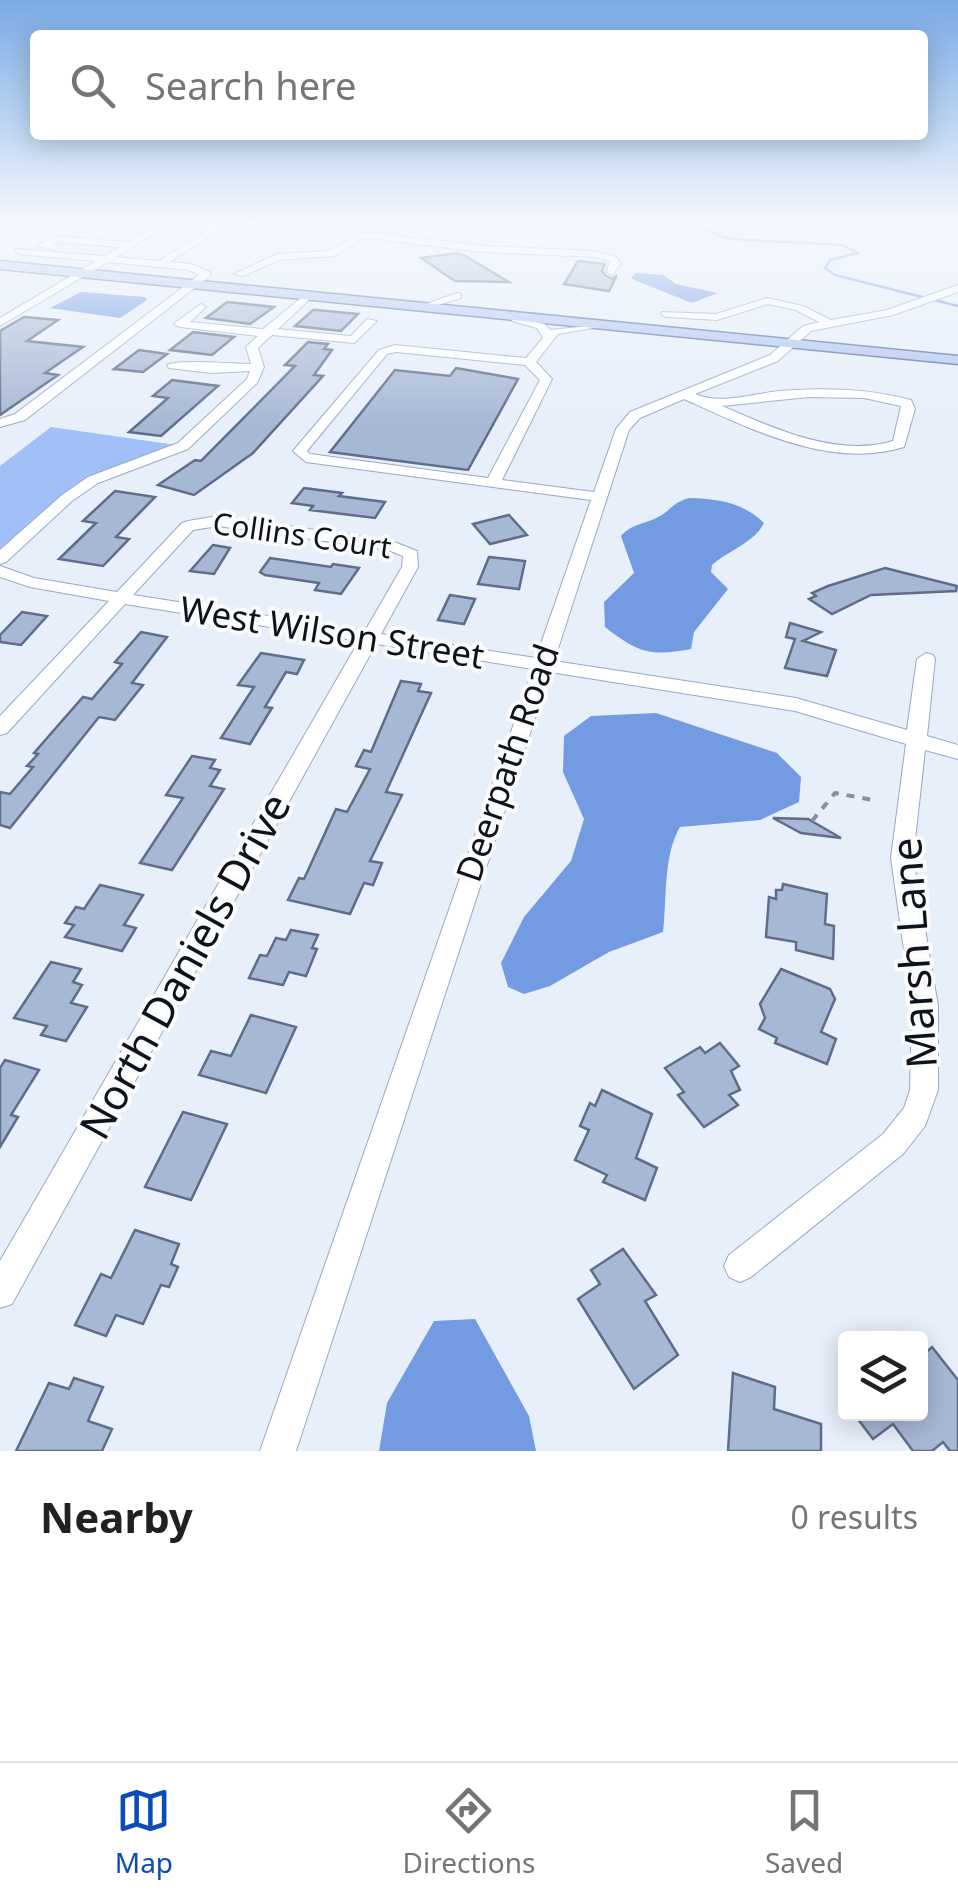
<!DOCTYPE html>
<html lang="en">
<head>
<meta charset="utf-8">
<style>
  body { margin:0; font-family:"Noto Sans",sans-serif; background:#f6f6f6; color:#202124 }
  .controls { position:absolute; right:30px; bottom:30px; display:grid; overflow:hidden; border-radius:10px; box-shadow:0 5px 25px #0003 }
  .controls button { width:90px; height:90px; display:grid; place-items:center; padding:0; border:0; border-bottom:2px solid #e0e0e0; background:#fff; color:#202124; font:50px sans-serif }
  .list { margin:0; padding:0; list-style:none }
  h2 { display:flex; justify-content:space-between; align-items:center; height:130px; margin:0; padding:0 40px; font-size:42px }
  h2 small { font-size:32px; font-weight:400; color:#757577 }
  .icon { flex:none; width:55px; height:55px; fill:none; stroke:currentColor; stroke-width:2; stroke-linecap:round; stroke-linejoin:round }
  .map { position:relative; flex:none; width:958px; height:1451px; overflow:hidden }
  .search { position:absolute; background:#fff; box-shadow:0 5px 25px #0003; left:30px; right:30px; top:30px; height:110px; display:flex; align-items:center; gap:25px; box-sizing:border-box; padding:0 35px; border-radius:10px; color:#757577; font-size:38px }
  .sheet { height:310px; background:#fff }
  nav { display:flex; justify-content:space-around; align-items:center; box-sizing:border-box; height:140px; border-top:2px solid #e0e0e0; background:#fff; font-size:28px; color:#757577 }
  nav a { display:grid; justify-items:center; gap:5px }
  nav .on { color:#0d4cb7 }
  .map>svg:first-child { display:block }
</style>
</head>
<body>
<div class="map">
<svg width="958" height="1451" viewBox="0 0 958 1451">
  <rect width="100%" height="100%" fill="#e7effb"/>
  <path fill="#a0c0f7" d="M51,427L183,446L93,480L0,559V466Z"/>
  <g fill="#729be2">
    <path d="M636,273L663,275L676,284L718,293L692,303L634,280L631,278Z"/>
    <path d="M81,292L145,297L147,300L120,318L50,308Z"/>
    <path d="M689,498C719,499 742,502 764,523C754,543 729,550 712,565L711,572L728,589L694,632L691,649C650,657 637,652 605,627L604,602L634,573L621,536C634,522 645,525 660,516C672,509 672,503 689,498Z"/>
    <path d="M656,713L777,753L801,777L799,802L760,820L680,827C663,856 667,898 663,932L609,952L550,986L524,994L508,987L501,963L524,917L571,861L584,819L563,772L564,736L591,716Z"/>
    <path d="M475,1319L529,1416L536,1451H379L387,1403L434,1321Z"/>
  </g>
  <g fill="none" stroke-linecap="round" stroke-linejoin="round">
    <path stroke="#729be2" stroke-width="2.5" d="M659,223L702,229L730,239L843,245L858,253L830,260L825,268L835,275L958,306"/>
  </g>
  <g fill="#a7b8d5" stroke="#5e6e88" stroke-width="2.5">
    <path d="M457,253L465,256L509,282L455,281L421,258Z"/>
    <path d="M578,261L605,264L602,271L605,275L613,279L617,275L609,291L564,284Z"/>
    <path d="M227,302L274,307L250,324L206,318Z"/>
    <path d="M313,310H316L358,314L341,331L295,326Z"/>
    <path d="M24,317L58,320L27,341L83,347L45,373L58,375L0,415V331Z"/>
    <path d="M193,332L234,337L212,355L170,350Z"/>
    <path d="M308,342L328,344L324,349L332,350L314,375L323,376L253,453L194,495L158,485L195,460L201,461L295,366L285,365Z"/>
    <path d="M139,350L167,354L143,372L114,369Z"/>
    <path d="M456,368L518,379L468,470L330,452L395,370L450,376Z"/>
    <path d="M172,380L218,386L161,436L129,432L168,398L153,396Z"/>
    <path d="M304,488L342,493L339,496L385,502L375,518L310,510L313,506L292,503Z"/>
    <path d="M115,491L155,497L116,537L129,539L103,566L59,559L96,523L83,521Z"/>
    <path d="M509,515L527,535L490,544L473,524Z"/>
    <path d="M213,545L230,548L214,574L190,571Z"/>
    <path d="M489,557L525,561L519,589L478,584Z"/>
    <path d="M270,558L331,567L333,564L359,568L341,594L315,590L319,583L265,575L260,572Z"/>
    <path d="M885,568L957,586L956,591L871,595L832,614L809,599L816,596L812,593L828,586Z"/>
    <path d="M450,595L475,599L464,624L438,620Z"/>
    <path d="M22,612L47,616L21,645L0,642V635Z"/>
    <path d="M790,623L821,632L803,641L836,650L827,676L785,668L795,639L786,637Z"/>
    <path d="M141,632L167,637L132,683L143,685L115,720L99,717L10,828L0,825V792L10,794L33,767L27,766L38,754L34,753L83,697L92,699L122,664L115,662Z"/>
    <path d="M261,653L304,660L297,674L286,672L265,707L272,708L250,744L221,738L254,687L238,685Z"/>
    <path d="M401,681L421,684L418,691L431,693L386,792L402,795L370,861L382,863L373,885L364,883L350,914L288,900L299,878L304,879L336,809L347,812L370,769L356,766L364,750L371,752Z"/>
    <path d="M192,756L215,760L210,768L220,770L210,786L224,789L172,870L140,863L183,798L166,795Z"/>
    <path d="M773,818L808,819L841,838L801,833Z"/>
    <path d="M783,884L827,894L825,924L834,926L833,959L796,950V942L766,937L769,897L776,899V890H782Z"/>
    <path d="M100,885L143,895L124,925L136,928L122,951L65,937L74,925L65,923L76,907L84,909Z"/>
    <path d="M291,930L318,935L312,948L317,949L306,976L289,972L283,985L249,978L260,955L267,956L276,938L286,940Z"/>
    <path d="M51,962L81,969L73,982L82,985L71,1003L87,1007L66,1041L41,1035L47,1026L14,1018Z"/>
    <path d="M781,969L830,989L835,999L821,1032L836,1039L827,1064L775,1043L777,1038L759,1029L765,1018L760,1004Z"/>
    <path d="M251,1015L296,1027L266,1093L199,1075L211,1051L231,1056Z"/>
    <path d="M720,1043L739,1066L731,1071L740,1090L729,1095L738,1105L704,1127L678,1095L684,1092L665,1068L700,1047L705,1053Z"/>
    <path d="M5,1060L39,1070L11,1115L18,1117L0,1147V1068Z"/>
    <path d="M602,1090L652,1114L636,1158L657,1168L645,1200L603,1182L607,1175L575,1160L589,1130L580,1126L590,1103L595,1106Z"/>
    <path d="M183,1112L227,1124L191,1200L145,1187Z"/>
    <path d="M135,1230L179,1244L171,1264L178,1267L169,1287L161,1285L143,1324L116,1315L106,1336L75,1325L101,1274L111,1278Z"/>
    <path d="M623,1249L656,1295L645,1301L678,1355L634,1389L578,1299L600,1284L591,1270Z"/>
    <path d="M932,1347L958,1380V1451H950L943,1442L932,1451H913L893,1424L873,1439L854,1414H920V1358Z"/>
    <path d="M733,1373L775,1387L774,1409L821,1424V1451H728Z"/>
    <path d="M74,1378L103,1387L88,1421L112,1429L102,1451H16L49,1383L69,1389Z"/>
  </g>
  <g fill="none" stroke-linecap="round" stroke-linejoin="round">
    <g stroke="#98a9c5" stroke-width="2">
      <g id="minor">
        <path d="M159,223H170L116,257L159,261L205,231L187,229L170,236L167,231L185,223L214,226L217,231L170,262L191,264L210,272V276L25,420L0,427V419L15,414L199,275L189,270L108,262L0,326V318L96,261L18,254L15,249L104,256L120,247L57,242L53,244L60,247L55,250L37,246L56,236L128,242Z"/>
        <path d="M363,232L484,246L594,251L616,257L621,263L612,275L607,272L610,261L594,257L484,252L365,238L334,256L279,260L243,276L234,274L277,254L329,251Z"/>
        <path d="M958,285V292L893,315L811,331L778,361L695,394C720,405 751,394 779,391C823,388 867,388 911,400L915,409L904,447C830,470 751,429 684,399L640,418L629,430L554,661L796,698L907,730L917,659L926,653L933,655L935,659L927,736L958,745V759L925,750L913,858L938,1006V1090L925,1126L903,1154L751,1277L740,1282L729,1277L724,1266L729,1255L883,1134L904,1108L910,1090L912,1006L891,858L906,744L795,711L550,672L296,1451H260L533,669L376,644L12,1304L0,1308V1261L359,641L125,604L7,733L0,735V716L109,601L30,587L0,577V566L34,578L117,592L182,523L188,521L218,516L392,541L417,551L418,567L381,634L536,658L591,500L306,462L293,451L379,350L395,345L526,358L543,338L537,328L512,321V317L545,324L550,330L597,325L599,327L558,334L536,362L552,379L502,480L594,492L616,429L630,412L770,355L803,326L819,322L796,310L768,304L717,320L666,317L661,314L662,312L716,314L767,298L803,306L831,320L887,310ZM396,352L525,365L540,380L488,478L310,454L307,451L387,354ZM809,397L864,398L901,406L893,441C837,458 773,428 722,406ZM218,526L388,550L403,556L402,567L365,631L133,595L193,530Z"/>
        <path d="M307,293L312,296L311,298L278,329L351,336L367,319L377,321L354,343L272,335L258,348L264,367L257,383L188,449L98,483L72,501L6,562L0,564V550L62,495L88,477L178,443L247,379L250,371L212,373L169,368L167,365C178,359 233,364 251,364L246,347L258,336L180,327L174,324L176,322L201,304L206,307L190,322L263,329Z"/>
        <path d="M457,293L461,294V298L428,308L423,305Z"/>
      </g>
    </g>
    <g stroke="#546f9e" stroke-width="3">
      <path id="major" d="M0,261L958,356V364L0,269Z"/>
    </g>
    <path stroke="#89909b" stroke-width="4" stroke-dasharray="8 8" stroke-linecap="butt" d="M812,821L835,793L873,800"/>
    <use href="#minor" fill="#fff" fill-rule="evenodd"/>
    <use href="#major" fill="#b0c7ef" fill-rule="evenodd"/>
  </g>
  <linearGradient id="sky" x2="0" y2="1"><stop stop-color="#79aae6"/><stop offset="0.52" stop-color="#f4f8fd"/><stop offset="1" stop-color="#f4f8fd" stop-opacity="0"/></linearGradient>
  <rect width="958" height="427" fill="url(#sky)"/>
  <g text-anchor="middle" stroke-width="8" stroke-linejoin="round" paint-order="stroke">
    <g font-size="30" fill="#0d131d" stroke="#fbfbfb">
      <text transform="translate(302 536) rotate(8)" y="10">Collins Court</text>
    </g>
    <g font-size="35" fill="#0d131d" stroke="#fbfbfb">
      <text transform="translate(332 633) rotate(9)" y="12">West Wilson Street</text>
      <text transform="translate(508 763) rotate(-71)" y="12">Deerpath Road</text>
    </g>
    <g font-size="42" fill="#0d131d" stroke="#fbfbfb">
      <text transform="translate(914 953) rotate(-94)" y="15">Marsh Lane</text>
      <text transform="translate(185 966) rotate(-61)" y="15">North Daniels Drive</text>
    </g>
  </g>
</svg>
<div class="controls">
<button><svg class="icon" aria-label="layers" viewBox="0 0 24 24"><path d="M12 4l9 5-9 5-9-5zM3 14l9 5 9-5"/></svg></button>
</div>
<div class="search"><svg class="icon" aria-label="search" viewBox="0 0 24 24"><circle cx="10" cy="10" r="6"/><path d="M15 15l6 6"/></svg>Search here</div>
</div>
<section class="sheet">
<h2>Nearby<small>0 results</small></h2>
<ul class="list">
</ul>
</section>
<nav>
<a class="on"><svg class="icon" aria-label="map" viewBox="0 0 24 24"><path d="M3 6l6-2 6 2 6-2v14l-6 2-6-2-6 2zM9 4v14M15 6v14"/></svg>Map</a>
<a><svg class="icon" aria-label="directions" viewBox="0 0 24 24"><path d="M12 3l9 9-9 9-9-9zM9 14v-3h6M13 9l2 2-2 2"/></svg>Directions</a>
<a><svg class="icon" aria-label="saved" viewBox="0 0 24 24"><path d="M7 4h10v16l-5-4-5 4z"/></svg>Saved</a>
</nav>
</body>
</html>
